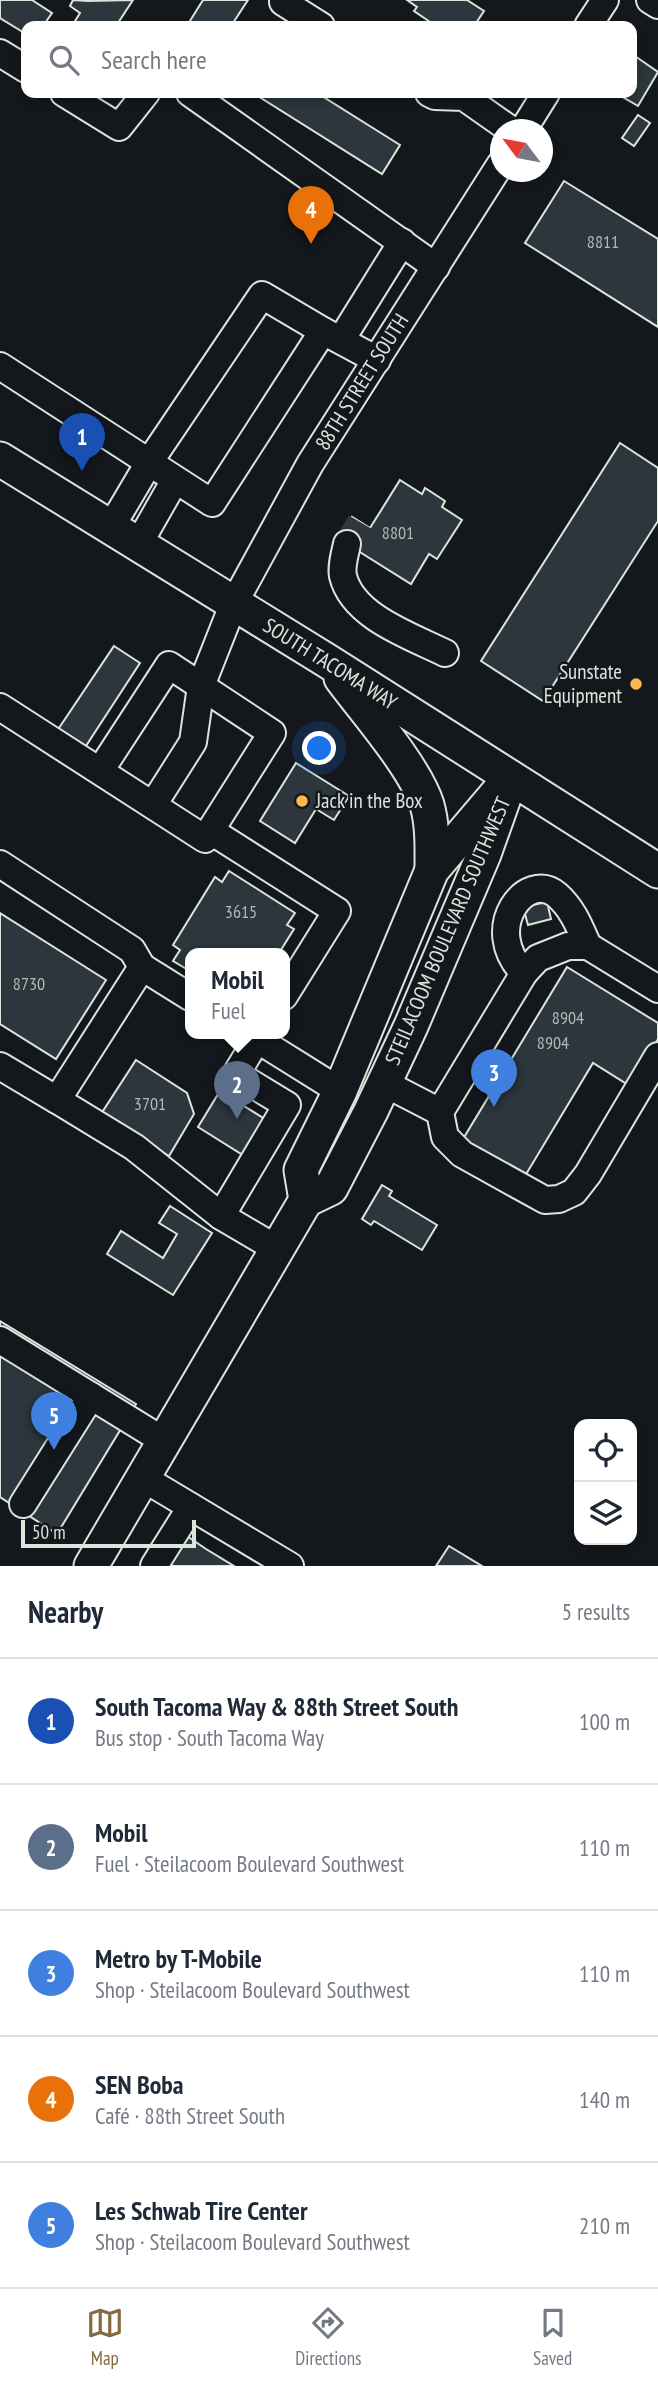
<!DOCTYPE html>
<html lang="en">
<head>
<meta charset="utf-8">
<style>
  body { margin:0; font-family:"PT Sans Narrow",sans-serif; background:#f2f2f3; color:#1f2937 }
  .controls { position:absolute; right:21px; bottom:21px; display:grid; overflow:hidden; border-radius:14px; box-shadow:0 4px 10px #0003 }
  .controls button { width:63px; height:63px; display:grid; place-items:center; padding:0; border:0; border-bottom:2px solid #e0e1e3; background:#fff; color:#1f2937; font:35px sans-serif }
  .compass { position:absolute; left:490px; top:119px; width:63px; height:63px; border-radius:50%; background:#fff; box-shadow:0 4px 10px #0003; rotate:302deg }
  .scale { position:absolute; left:21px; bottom:18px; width:175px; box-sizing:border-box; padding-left:7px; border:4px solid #d8e6dc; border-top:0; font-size:19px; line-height:24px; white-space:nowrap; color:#d8e6dc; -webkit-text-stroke:5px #14181c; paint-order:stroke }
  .you { position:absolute; left:320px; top:749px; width:24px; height:24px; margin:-18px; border:5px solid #fff; border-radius:50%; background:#1a73e8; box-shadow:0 0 0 10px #1a73e833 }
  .badge { display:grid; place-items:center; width:46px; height:46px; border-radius:50%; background:#846941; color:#fff; font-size:23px; font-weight:700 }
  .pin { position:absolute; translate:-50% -58px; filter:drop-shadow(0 2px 4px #0008) }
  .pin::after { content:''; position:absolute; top:37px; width:24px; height:21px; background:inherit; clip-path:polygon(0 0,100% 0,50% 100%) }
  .popup { position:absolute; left:185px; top:948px; width:105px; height:91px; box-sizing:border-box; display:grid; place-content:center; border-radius:14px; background:#fff; filter:drop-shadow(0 2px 5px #0005); font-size:23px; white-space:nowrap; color:#747a83 }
  .popup b { font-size:26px; color:#1f2937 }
  .popup::after { content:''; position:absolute; left:50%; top:100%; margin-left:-14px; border:14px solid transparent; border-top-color:#fff }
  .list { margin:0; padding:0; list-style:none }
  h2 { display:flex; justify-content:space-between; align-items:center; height:91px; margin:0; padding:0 28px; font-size:30px }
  h2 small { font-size:23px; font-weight:400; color:#747a83 }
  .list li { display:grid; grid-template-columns:46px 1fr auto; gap:21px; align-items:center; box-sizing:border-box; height:126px; padding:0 28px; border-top:2px solid #e0e1e3 }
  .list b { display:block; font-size:26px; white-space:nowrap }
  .list p { margin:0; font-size:23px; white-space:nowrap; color:#747a83 }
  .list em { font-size:23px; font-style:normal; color:#747a83 }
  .icon { flex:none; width:38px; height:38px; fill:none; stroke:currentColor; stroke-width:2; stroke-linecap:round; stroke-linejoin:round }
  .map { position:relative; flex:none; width:658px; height:1566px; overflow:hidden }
  .search { position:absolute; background:#fff; box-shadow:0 4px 10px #0003; left:21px; right:21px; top:21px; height:77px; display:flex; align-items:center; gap:18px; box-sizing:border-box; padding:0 24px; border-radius:14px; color:#747a83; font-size:26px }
  .sheet { height:721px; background:#fff }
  nav { display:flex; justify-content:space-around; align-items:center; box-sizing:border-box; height:98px; border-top:2px solid #e0e1e3; background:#fff; font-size:19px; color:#747a83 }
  nav a { display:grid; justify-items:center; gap:4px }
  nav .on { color:#846941 }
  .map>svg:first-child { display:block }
</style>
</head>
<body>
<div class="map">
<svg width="658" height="1566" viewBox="0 0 658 1566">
  <rect width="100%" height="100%" fill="#14181c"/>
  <g fill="#2c363c" stroke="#d8e6dc" stroke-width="2">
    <path d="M0,0H32L52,13L43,26H26V34L0,18Z"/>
    <path d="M73,0L88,1L133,0L116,26H72L80,13L70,6Z"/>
    <path d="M203,0H248L231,26H192L188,24Z"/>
    <path d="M407,0H467L484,11L474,26H436L414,11L417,7Z"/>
    <path d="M632,54L658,72L638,106L621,96L622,93H632Z"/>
    <path d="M253,93H317L400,145L382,174Z"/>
    <path d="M638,115L650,123L634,146L622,138Z"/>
    <path d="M564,181L658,239V327L525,243Z"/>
    <path d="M620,443L658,468V521L543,701L481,661Z"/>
    <path d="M400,480L422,494L425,488L445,501L442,507L462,520L437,559L429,554L411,584L339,539L352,517L370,528Z"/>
    <path d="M114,646L140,663L82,752L55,734Z"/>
    <path d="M296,763L349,796L334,820L316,809L295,843L260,821Z"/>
    <path d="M229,871L295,913L287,925L294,929L279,953H190V971L173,961L180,950L173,945L215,877L222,882Z"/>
    <path d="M547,902L551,919L528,925L523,907Z"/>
    <path d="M0,913L106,980L56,1059L0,1024Z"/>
    <path d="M567,967L658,1023V1039L630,1086L593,1063L522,1181L460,1144Z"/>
    <path d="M136,1060L187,1093L194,1114L169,1156L101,1114Z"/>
    <path d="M220,1091L268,1121L246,1157L198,1127Z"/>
    <path d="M382,1185L392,1191L389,1196L437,1225L422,1250L374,1221L371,1225L362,1219Z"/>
    <path d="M170,1206L212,1233L173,1295L107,1254L121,1231L163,1258L177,1234L159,1223Z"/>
    <path d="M0,1321L136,1404L57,1534L0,1497Z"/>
    <path d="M184,1534L206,1549L234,1566H165Z"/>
    <path d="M449,1546L482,1566H436Z"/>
  </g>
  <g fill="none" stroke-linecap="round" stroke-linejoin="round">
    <path stroke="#313739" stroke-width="26" stroke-dasharray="26 13" stroke-linecap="butt" d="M347,544L360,522"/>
    <g stroke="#d8e6dc" stroke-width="30">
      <g id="minor">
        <path d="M650,0L658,5"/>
        <path d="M283,2L321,26"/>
        <path d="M588,26L605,0"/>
        <path d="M0,53L26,69"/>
        <path d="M64,93L119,127L146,93"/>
        <path d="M190,93L436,267"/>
        <path d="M429,93L435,96L464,97L511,130"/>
        <path d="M523,130L546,93"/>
        <path d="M341,340L402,242"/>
        <path d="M0,366L212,503L323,331L377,360"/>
        <path d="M111,527L150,461L262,295L323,331"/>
        <path d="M347,544C345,553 341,567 343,576C353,617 411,636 445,653"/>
        <path d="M138,545L175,480"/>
        <path d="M0,707L205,839L272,733L169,665L100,771"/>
        <path d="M153,805L193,742L201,686L233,605L310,464L500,165"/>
        <path d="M211,831L337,911L284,996"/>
        <path d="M0,864L132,950L142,967L190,997"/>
        <path d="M524,973C480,928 527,869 557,895C573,909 580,928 588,946"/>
        <path d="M658,989L588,946H568L538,958L524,973L440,1112L445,1137L462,1154L545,1200L559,1199L574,1192L588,1174L658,1056"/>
        <path d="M247,1033L340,1091"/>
        <path d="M261,1033L236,1074L287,1105L221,1216L277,1249"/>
        <path d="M0,1066L57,1100L142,967"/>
        <path d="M384,1083L440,1112"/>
        <path d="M57,1100L134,1147L221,1216"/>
        <path d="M0,1340L164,1441"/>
        <path d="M143,1478L290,1566"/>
        <path d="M23,1504L91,1396"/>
        <path d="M154,1566L191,1507"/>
      </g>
    </g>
    <g stroke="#d8e6dc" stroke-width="37">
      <g id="major">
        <path d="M0,459L329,662L658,871"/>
        <path d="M341,678C366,712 415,767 427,805C433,825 432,849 432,870"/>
        <path d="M306,1200L301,1170L340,1091L432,870L500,790"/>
        <path d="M91,1566L306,1200L331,1188L371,1111L411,1026L484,854L511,778"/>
      </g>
    </g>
    <use href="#minor" stroke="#14181c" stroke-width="26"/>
    <use href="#major" stroke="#14181c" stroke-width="33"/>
  </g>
  <g fill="#ffb74d" stroke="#14181c" stroke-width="2.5">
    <circle cx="636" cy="684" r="7"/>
    <circle cx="302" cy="801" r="7"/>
  </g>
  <g text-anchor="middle" stroke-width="5" stroke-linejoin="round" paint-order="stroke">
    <g font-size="18" fill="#adbab4">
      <text x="603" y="248">8811</text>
      <text x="398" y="539">8801</text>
      <text x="241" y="918">3615</text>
      <text x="29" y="990">8730</text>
      <text x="568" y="1024">8904</text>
      <text x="553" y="1049">8904</text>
      <text x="150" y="1110">3701</text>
    </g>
    <g font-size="21" fill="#d8e6dc" stroke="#14181c">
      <text transform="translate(362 382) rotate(-58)" y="7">88TH STREET SOUTH</text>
      <text transform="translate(330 664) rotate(32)" y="7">SOUTH TACOMA WAY</text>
      <text transform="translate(448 931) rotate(-67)" y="7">STEILACOOM BOULEVARD SOUTHWEST</text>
    </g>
    <g font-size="21" fill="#d8e6dc" stroke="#14181c" text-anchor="end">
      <text x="622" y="679">Sunstate<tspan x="622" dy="24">Equipment</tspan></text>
      <text x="316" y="808" text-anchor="start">Jack in the Box</text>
    </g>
  </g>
</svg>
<div class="controls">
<button><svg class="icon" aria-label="locate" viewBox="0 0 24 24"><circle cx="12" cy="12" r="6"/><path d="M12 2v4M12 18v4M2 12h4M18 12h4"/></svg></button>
<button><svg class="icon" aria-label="layers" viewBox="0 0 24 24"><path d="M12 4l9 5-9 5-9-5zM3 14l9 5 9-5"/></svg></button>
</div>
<svg class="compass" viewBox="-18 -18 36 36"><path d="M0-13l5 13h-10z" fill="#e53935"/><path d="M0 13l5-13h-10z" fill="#747a83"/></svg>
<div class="scale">50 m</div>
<div class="you"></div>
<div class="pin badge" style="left:82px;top:471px;background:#1a4fb4">1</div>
<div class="pin badge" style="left:237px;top:1119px;background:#5c6f8a">2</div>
<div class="popup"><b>Mobil</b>Fuel</div>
<div class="pin badge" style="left:494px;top:1107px;background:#3f7fe0">3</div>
<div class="pin badge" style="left:311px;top:244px;background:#e8710a">4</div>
<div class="pin badge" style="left:54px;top:1450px;background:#3f7fe0">5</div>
<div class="search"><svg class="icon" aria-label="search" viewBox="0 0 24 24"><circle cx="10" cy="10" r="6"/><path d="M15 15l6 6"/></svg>Search here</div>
</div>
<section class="sheet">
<h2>Nearby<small>5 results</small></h2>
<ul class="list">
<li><span class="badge" style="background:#1a4fb4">1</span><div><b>South Tacoma Way &amp; 88th Street South</b><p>Bus stop · South Tacoma Way</p></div><em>100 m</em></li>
<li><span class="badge" style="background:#5c6f8a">2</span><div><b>Mobil</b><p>Fuel · Steilacoom Boulevard Southwest</p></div><em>110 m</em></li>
<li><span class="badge" style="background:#3f7fe0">3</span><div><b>Metro by T-Mobile</b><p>Shop · Steilacoom Boulevard Southwest</p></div><em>110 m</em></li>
<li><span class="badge" style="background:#e8710a">4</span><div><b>SEN Boba</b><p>Café · 88th Street South</p></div><em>140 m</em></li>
<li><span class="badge" style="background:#3f7fe0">5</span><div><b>Les Schwab Tire Center</b><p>Shop · Steilacoom Boulevard Southwest</p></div><em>210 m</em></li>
</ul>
</section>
<nav>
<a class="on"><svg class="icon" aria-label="map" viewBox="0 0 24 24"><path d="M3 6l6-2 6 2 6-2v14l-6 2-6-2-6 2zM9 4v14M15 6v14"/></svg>Map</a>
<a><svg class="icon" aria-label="directions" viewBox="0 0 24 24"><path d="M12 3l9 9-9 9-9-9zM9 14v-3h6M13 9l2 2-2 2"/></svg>Directions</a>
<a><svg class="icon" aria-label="saved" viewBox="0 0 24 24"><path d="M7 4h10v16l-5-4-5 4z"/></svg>Saved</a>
</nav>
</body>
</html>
